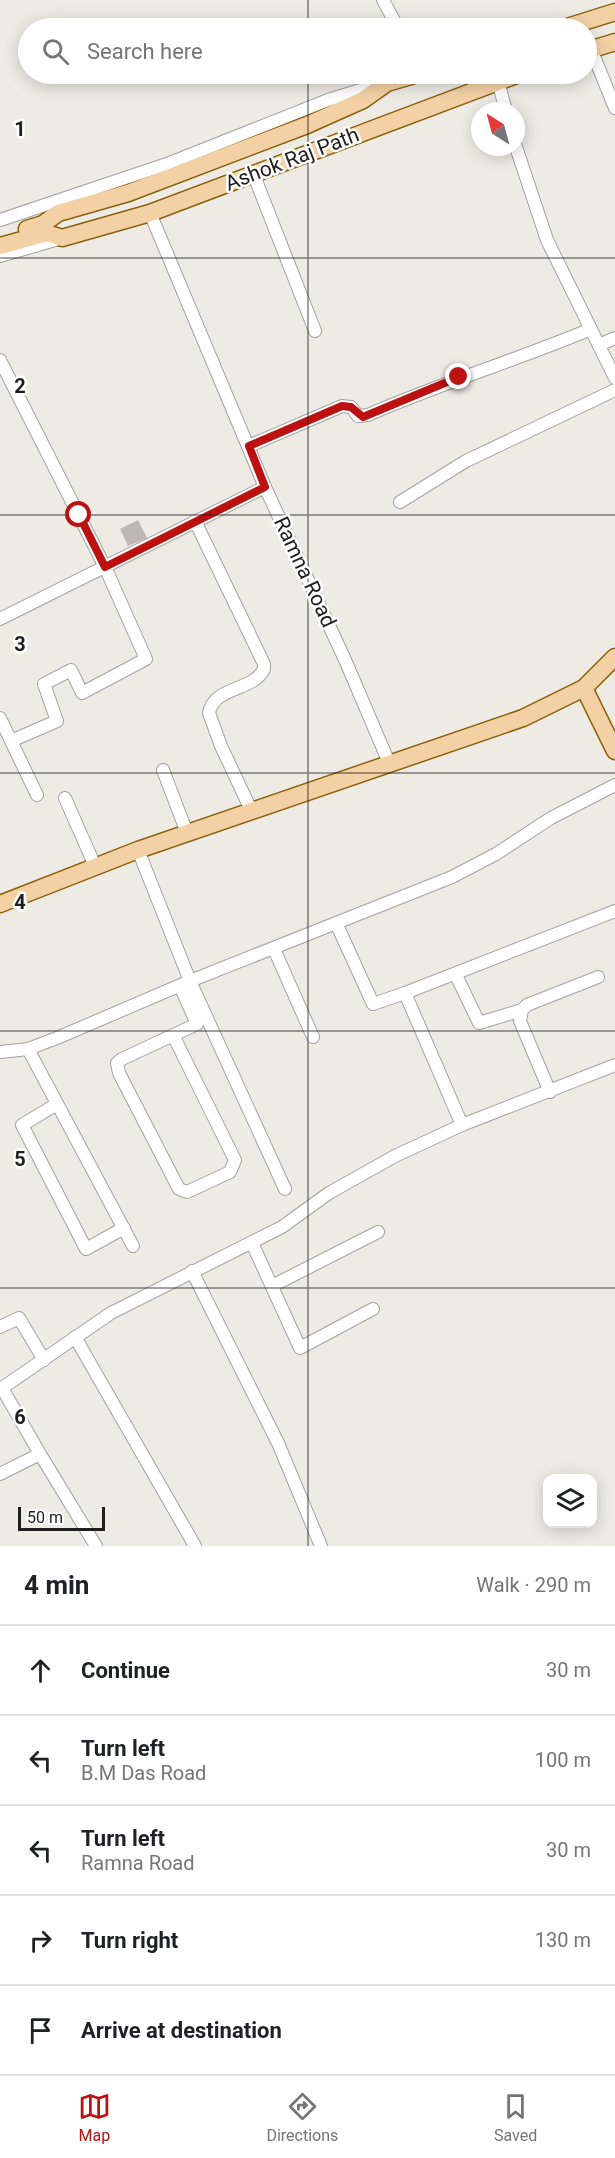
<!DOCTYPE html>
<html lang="en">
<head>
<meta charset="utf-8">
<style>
  body { margin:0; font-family:Roboto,sans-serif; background:#f2f2f2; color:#202124 }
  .controls { position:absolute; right:18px; bottom:18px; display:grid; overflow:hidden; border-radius:12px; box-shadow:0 3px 15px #0003 }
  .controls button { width:54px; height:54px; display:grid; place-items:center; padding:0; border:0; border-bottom:2px solid #e0e0e0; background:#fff; color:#202124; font:30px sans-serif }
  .compass { position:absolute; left:471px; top:102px; width:54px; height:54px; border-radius:50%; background:#fff; box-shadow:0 3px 15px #0003; rotate:324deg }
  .scale { position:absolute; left:18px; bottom:15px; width:87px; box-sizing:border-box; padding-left:6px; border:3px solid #1e1e1e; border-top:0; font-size:16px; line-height:21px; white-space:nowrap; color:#1e1e1e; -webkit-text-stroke:4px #fff; paint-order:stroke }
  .stop { position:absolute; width:18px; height:18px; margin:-14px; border:4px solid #bc1111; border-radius:50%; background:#fff }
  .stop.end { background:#bc1111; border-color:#fff; box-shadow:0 2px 6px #0008 }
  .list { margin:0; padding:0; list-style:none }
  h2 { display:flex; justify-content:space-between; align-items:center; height:78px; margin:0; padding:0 24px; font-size:26px }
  h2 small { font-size:20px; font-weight:400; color:#757577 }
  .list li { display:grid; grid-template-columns:39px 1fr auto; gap:18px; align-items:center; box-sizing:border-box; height:90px; padding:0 24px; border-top:2px solid #e0e0e0 }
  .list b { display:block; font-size:22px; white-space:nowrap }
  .list p { margin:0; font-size:20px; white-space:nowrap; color:#757577 }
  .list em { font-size:20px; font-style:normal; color:#757577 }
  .icon { flex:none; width:33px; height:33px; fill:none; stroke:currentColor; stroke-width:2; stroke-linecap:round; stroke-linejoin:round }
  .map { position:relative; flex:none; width:615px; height:1546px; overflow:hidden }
  .search { position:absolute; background:#fff; box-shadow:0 3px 15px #0003; left:18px; right:18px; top:18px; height:66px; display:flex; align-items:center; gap:15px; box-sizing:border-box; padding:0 21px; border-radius:33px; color:#757577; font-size:22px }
  .sheet { height:528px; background:#fff }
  nav { display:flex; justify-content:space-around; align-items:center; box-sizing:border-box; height:84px; border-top:2px solid #e0e0e0; background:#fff; font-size:16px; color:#757577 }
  nav a { display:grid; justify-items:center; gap:3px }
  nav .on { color:#bc1111 }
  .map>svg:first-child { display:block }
</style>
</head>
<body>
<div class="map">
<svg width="615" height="1546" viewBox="0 0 615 1546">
  <rect width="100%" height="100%" fill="#eeebe5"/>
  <path fill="#bfb7b2" d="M138,520L147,538L128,546L120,529Z"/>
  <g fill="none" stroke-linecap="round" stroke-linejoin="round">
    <g stroke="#a2a2a2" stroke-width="14">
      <g id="minor">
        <path d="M383,0L398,28"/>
        <path d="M591,49L615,108"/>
        <path d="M498,81L506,111"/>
        <path d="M516,147L547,240L615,378"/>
        <path d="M253,173L315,331"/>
        <path d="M150,213L265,487L346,662L390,765"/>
        <path d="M0,220L167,164L328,100L377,85"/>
        <path d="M0,256L62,238"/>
        <path d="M599,345L615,338"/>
        <path d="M0,360L105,567L146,659L82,693L71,670L44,684L57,721L11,741"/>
        <path d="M249,446L342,406L351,407L358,416L368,415C441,383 517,360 591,329"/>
        <path d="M400,502L466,461L615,390"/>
        <path d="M195,521L264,664V669C254,691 214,686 209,713L221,746L252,812"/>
        <path d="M0,619L265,487"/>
        <path d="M0,718L37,795"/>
        <path d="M163,770L187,833"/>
        <path d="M65,798L95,866"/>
        <path d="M138,850L190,981L285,1189"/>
        <path d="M337,925L373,1004L405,993"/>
        <path d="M274,949L313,1037"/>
        <path d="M456,975L479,1023L522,1010"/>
        <path d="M173,1035L235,1160L230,1172L187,1192L179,1189L119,1073L117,1063L122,1059L197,1024L180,986"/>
        <path d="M28,1049L133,1246"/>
        <path d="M0,1052L28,1049L57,1038L190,981L452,877L496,854L551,818L615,785"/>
        <path d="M550,1092L520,1021L522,1010L527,1005L598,977"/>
        <path d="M57,1104L22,1125L86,1249L124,1228"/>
        <path d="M462,1125L615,1065"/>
        <path d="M252,1243L300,1348L373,1309"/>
        <path d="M192,1271L278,1443L321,1546"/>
        <path d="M272,1286L378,1232"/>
        <path d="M0,1327L19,1318L44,1360"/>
        <path d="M75,1337L195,1546"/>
        <path d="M40,1454L2,1388L111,1313L282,1227L329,1193L395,1156L462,1125L405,993L615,911"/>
        <path d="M0,1474L40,1454L96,1546"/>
      </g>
    </g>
    <g stroke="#8c610c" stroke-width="19">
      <g id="major">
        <path d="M564,28L615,12"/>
        <path d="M586,51L615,42"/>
        <path d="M27,229L43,224L58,213L128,193L307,125L363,100L387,83L418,74"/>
        <path d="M0,246L47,233L62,238L150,213L519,74"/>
        <path d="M584,688L615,751"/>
        <path d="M0,904L138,850L523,718L584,688L615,657"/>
      </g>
    </g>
    <use href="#minor" stroke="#fff" stroke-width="12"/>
    <use href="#major" stroke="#f4d1a5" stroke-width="16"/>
  </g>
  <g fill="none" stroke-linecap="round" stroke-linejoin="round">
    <path stroke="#bc1111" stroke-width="8" d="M79,515L105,567L265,487L249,446L342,406L351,407L363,417L459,377"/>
  </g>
  <path fill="none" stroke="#1e1e1e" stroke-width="1.5" stroke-opacity="0.55" d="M308,0V28M308,74V1546M0,258H615M0,515H615M0,773H615M0,1031H615M0,1288H615"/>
  <g text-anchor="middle" stroke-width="5" stroke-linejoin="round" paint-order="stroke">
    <g font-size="21" fill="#1e1e1e" stroke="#fff">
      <text transform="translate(292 159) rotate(-21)" y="7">Ashok Raj Path</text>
      <text transform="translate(305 572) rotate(65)" y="7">Ramna Road</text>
    </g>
  </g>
  <g font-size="20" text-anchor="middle" font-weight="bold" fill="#1e1e1e" stroke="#fff" stroke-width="5" stroke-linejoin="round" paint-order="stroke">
    <text x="20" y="136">1</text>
    <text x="20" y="393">2</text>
    <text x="20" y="651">3</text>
    <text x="20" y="909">4</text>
    <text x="20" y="1166">5</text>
    <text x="20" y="1424">6</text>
  </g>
</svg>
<div class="controls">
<button><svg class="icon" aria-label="layers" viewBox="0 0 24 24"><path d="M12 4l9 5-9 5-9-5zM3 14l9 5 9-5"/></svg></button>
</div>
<svg class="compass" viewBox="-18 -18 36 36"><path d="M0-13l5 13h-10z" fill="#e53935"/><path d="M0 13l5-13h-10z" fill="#757577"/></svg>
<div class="scale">50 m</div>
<div class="stop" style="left:79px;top:515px"></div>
<div class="stop end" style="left:459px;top:377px"></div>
<div class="search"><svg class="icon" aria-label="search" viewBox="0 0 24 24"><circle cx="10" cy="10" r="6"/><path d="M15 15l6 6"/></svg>Search here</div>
</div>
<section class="sheet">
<h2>4 min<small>Walk · 290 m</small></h2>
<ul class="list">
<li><svg class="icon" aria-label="ahead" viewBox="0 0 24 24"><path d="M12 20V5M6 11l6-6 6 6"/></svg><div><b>Continue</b></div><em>30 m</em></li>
<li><svg class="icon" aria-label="left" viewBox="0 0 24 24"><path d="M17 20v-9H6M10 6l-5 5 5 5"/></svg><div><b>Turn left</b><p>B.M Das Road</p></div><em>100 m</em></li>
<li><svg class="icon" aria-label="left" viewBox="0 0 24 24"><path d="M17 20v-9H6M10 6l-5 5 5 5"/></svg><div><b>Turn left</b><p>Ramna Road</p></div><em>30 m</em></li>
<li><svg class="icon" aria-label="right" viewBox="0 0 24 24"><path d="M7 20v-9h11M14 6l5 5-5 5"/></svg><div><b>Turn right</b></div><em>130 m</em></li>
<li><svg class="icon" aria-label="arrive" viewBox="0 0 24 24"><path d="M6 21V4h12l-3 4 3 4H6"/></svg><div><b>Arrive at destination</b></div></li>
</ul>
</section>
<nav>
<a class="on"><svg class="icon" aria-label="map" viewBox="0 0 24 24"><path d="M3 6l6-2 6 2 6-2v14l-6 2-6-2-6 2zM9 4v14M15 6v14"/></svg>Map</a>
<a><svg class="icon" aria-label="directions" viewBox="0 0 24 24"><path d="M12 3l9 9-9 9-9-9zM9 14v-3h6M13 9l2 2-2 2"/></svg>Directions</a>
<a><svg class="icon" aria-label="saved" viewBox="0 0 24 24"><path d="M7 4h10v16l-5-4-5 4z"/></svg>Saved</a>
</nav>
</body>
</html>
